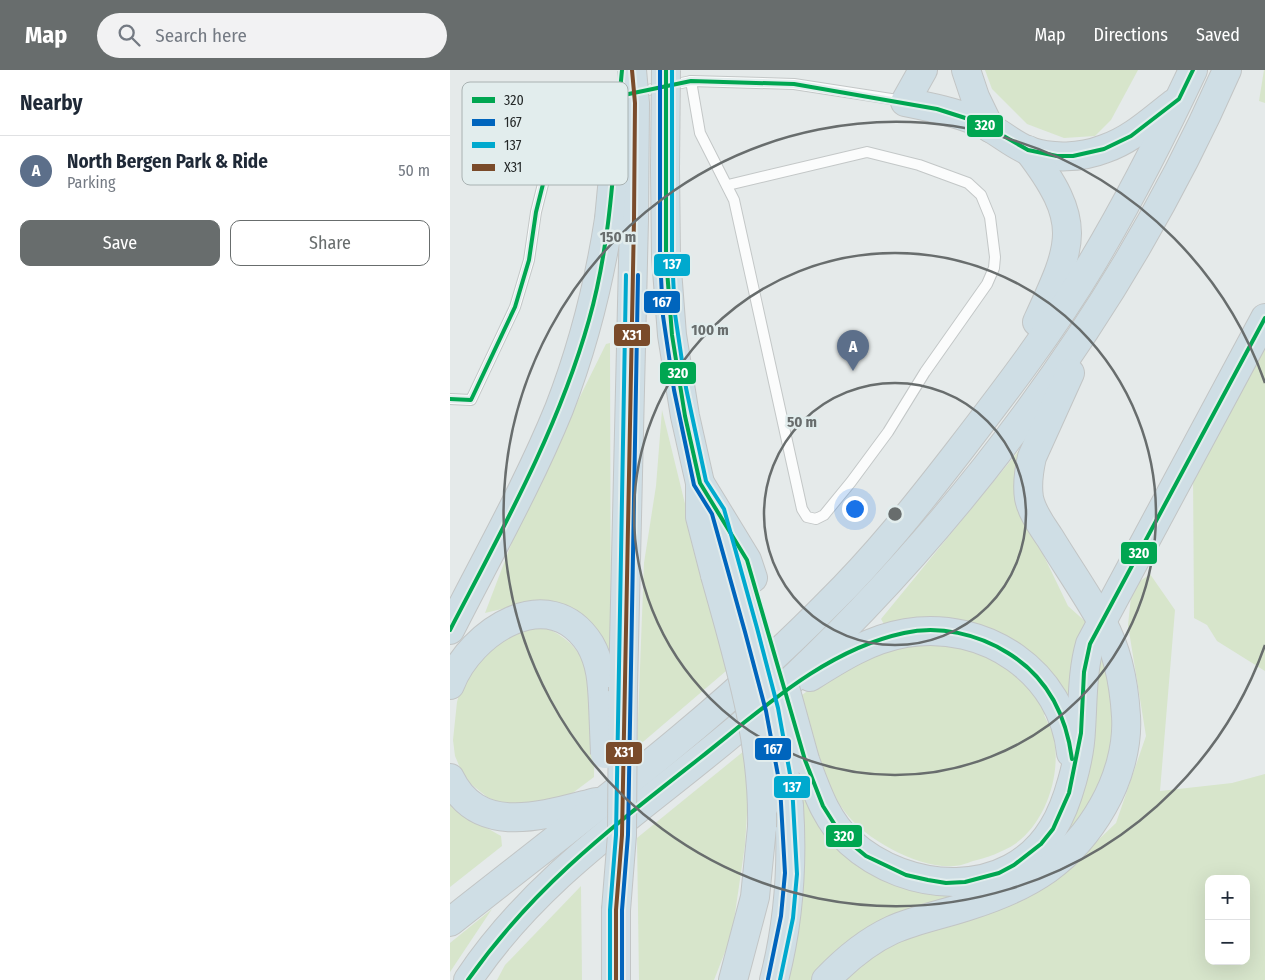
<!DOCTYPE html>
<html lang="en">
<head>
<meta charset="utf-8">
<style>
  body { margin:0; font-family:"Fira Sans Condensed",sans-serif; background:#f2f2f3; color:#1f2937 }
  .controls { position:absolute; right:15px; bottom:15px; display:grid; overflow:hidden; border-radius:10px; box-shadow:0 5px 20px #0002 }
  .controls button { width:45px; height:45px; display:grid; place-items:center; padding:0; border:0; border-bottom:1px solid #e0e1e3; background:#fff; color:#1f2937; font:25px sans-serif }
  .you { position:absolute; left:404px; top:438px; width:18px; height:18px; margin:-12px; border:4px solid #fff; border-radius:50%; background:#1a73e8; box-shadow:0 0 0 8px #1a73e833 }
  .badge { display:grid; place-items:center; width:32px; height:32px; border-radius:50%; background:#686d6d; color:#fff; font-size:16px; font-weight:700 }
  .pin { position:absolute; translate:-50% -41px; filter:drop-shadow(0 1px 2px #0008) }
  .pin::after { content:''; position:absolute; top:26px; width:18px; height:15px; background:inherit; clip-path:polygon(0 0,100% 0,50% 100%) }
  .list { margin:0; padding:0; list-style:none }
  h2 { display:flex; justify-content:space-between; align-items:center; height:65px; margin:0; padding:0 20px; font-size:21px }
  h2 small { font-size:16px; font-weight:400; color:#747a83 }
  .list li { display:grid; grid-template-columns:32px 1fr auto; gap:15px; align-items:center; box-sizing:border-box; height:70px; padding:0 20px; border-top:1px solid #e0e1e3 }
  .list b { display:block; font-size:19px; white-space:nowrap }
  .list p { margin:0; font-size:16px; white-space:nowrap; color:#747a83 }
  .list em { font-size:16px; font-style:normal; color:#747a83 }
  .actions { display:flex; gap:10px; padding:15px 20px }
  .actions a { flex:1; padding:11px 0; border:1px solid #686d6d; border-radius:10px; text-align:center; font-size:18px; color:#686d6d }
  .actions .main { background:#686d6d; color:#fff }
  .icon { flex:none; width:28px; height:28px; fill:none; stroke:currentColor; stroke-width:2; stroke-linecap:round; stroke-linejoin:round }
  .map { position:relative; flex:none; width:815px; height:910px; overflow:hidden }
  header { display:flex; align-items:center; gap:30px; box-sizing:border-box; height:70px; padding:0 25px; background:#686d6d; color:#fff }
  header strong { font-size:24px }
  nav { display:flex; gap:28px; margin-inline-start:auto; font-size:18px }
  .search { width:350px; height:45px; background:#f2f2f3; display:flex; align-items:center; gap:12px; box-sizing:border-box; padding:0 18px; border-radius:28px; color:#747a83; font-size:19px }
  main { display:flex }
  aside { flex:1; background:#fff }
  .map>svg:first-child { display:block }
</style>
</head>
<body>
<header>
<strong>Map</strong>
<div class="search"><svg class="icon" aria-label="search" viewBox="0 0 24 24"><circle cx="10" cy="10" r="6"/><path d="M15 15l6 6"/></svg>Search here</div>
<nav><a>Map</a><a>Directions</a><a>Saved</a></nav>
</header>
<main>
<aside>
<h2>Nearby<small></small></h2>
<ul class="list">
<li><span class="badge" style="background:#5c6f8a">A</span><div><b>North Bergen Park &amp; Ride</b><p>Parking</p></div><em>50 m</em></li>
</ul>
<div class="actions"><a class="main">Save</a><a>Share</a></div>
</aside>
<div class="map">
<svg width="815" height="910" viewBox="0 0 815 910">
  <rect width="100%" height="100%" fill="#e5eaea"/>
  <g fill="#d7e5cb" fill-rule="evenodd">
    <path d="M535,0H688L661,50L645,66L614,68L577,54L542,19Z"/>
    <path d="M814,0H815V33L809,31Z"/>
    <path d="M815,272V601L767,571L757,555L744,548L743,401Z"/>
    <path d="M160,273L161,601L154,583L68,535L35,543L75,438L156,274Z"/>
    <path d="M212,340L276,601L187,677L194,493L206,416Z"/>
    <path d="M580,367L577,451L618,536L637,553L623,645L593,597L435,556L431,549Z"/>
    <path d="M700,504L725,540L710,721L782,713L815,704V910H396L440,872L602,814L666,753L696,666L678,555L682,517ZM759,809H796V891H759Z"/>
    <path d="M93,557C157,580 144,653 144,707L120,725L96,733L60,737L37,727L21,714L11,700L5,686L3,670L7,632L12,613L23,595L59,562Z"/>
    <path d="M463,571L532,581L570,605L599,640L594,645C597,652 603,661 604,669C611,705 596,752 565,774C553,782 536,788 523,791C517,793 510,796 504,796C469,799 416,770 395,742C371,710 362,665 349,627L392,597Z"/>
    <path d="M657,586L667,657L658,703L616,771L364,910H339L351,841L352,786L346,698L450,814L595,782L648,587Z"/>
    <path d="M294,681L298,729L295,775L282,864L264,910H189L187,768Z"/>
    <path d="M0,731L14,745L51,766L52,776L0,817Z"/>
    <path d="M131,816L132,910H47L55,895Z"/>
    <path d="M42,839L0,902V873Z"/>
  </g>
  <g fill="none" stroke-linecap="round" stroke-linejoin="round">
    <g stroke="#c3c7c7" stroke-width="12">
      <g id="lane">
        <path d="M241,11L250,63L284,130L352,439L357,447L366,449L374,445L401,412L438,362L475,302L537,214L544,198L545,187L540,147L531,125L518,113L469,95L417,82L278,115"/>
        <path d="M0,329L21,330L65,237L79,190L86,142L98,94L117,54L142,35L169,26L241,11L344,14L454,31"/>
      </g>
    </g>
    <g stroke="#c2c5c5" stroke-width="30">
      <g id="highway">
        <path d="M473,0L455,32C480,37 505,42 529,52C546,59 561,74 579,81C602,89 631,88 654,79C681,70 702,50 724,33"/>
        <path d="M516,0L525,27L540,58"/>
        <path d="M578,80C634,153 623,174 587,252"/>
        <path d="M215,98L216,187L222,265L235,346L250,413V447L265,505"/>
        <path d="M250,413L297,490L303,508"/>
        <path d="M0,560C37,487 78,415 109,339C133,277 149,214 159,149"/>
        <path d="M360,607C390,588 420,569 456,563C535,550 613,602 621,683"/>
        <path d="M0,615C20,562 99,510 140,574C151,593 152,613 153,634"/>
        <path d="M173,617L184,149"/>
        <path d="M355,690C366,719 376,751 400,772C457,824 559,831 603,758C618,734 630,688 631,660C633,631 632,602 640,574L815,248"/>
        <path d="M0,708C29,768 95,745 146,732"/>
        <path d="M0,852C129,750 262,652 378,534C426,487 468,434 509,381C556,320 602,260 642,193C679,131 712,66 743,0"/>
        <path d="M18,910C93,797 209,729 308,641C502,466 672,240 777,0"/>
        <path d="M166,910V840"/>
        <path d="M283,910L305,827L312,757"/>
        <path d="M324,910C339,852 343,796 339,736"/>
        <path d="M376,910C395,890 416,872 442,860C467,849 495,844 521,835C580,816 622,791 653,736C668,710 678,676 676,646C674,613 668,581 652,552C636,523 617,496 600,468C592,456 582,443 579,428C577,415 579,400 582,387L620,303"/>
      </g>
    </g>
    <use href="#lane" stroke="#fbfcfc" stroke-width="10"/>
    <use href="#highway" stroke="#cfdee5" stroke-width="28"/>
    <g stroke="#c2c5c5" stroke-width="30" stroke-linecap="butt">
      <g id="highway-bridge">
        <path d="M182,0L185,33L184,149"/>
        <path d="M215,98L216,0"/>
        <path d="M159,149L167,66"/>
        <path d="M282,492C305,572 330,653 339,736"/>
        <path d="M265,505C288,588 314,670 312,757"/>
        <path d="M334,614L355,690"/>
        <path d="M153,634L155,684"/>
        <path d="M166,840L172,765L173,617"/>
      </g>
    </g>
    <use href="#highway-bridge" stroke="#cfdee5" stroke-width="28"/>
    <g stroke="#e2eded" stroke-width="8">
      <g id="bus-1">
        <path d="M216,0V187L222,265L235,346L250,413L297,490L355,690L373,736L385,755L399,772L416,786L456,805L478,810L496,813L515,812L549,803L564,795L591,774L603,759L619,723L631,663L634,602L640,574L815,248"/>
        <path d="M0,329L21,330L65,237L79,190L86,142L98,94L117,54L142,35L169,26L241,11L344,14L487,39L531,53L578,80L607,86H623L654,79L681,66L729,29L743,0"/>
        <path d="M0,560C52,460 108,360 139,250C162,169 164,84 172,0"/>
        <path d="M18,910C84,816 161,758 250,688C311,640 375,580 454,563C489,555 528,564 558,583C597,607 616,644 622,689"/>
      </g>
    </g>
    <g stroke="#e2eded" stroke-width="8">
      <g id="bus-2">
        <path d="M210,0V187L213,246L224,320L244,415L262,444L295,562L316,641L330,716L335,803L331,846L318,909"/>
        <path d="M172,910V840L178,765L188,205"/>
      </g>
    </g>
    <g stroke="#e2eded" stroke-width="8">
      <g id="bus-3">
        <path d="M222,0V187L225,244L236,318L256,411L274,439L307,558L328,638L342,715L347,804L343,848L330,910"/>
        <path d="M160,910V840L166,765L176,205"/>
      </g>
    </g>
    <g stroke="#e2eded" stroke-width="8">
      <path id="bus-4" d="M166,910V840L172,765L184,149L185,33L182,0"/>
    </g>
    <use href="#bus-1" stroke="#00a651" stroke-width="4"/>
    <use href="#bus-2" stroke="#0065bd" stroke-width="4"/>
    <use href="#bus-3" stroke="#00a9ce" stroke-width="4"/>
    <use href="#bus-4" stroke="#7a4b2a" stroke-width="4"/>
  </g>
  <g fill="none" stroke="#686d6d" stroke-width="2.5">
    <circle cx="445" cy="444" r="131"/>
    <circle cx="445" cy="444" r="261"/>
    <path d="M815 575A392 392 0 1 1 815 313"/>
  </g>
  <rect x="12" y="12" width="166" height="103" rx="8" fill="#e2eded" stroke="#a9b2b2" stroke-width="1"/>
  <rect x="22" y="27" width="23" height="6" fill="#00a651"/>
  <rect x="22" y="49" width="23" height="7" fill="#0065bd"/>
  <rect x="22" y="72" width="23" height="6" fill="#00a9ce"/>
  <rect x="22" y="94" width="23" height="7" fill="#7a4b2a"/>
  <g font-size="14" fill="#252929">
    <text x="54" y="35">320</text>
    <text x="54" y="57">167</text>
    <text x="54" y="80">137</text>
    <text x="54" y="102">X31</text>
  </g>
  <circle cx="445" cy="444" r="8" fill="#686d6d" stroke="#e2eded" stroke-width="2.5"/>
  <g font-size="15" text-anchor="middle" font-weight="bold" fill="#686d6d" stroke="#e2eded" stroke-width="5" stroke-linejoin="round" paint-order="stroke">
    <text x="168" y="172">150 m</text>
    <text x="260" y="265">100 m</text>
    <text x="352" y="357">50 m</text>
  </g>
  <g stroke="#e2eded" stroke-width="2">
    <rect x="516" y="44" width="38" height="24" rx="5" fill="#00a651"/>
    <rect x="203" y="183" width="38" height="24" rx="5" fill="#00a9ce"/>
    <rect x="193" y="220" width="38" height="24" rx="5" fill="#0065bd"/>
    <rect x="163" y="253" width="38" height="24" rx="5" fill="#7a4b2a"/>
    <rect x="209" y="291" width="38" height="24" rx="5" fill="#00a651"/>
    <rect x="670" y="471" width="38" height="24" rx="5" fill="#00a651"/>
    <rect x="304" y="667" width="38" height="24" rx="5" fill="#0065bd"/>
    <rect x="155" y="671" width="38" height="24" rx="5" fill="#7a4b2a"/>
    <rect x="323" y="705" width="38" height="24" rx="5" fill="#00a9ce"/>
    <rect x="375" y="754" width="38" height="24" rx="5" fill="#00a651"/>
  </g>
  <g font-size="14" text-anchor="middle" font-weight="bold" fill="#fff">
    <text x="535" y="60">320</text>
    <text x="222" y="199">137</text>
    <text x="212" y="237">167</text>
    <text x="182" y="270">X31</text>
    <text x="228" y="308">320</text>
    <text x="689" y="488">320</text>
    <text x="323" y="684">167</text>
    <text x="174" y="687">X31</text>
    <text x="342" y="722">137</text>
    <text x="394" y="771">320</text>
  </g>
</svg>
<div class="controls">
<button>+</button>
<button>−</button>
</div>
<div class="you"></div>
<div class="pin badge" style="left:403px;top:301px;background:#5c6f8a">A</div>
</div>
</main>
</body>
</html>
